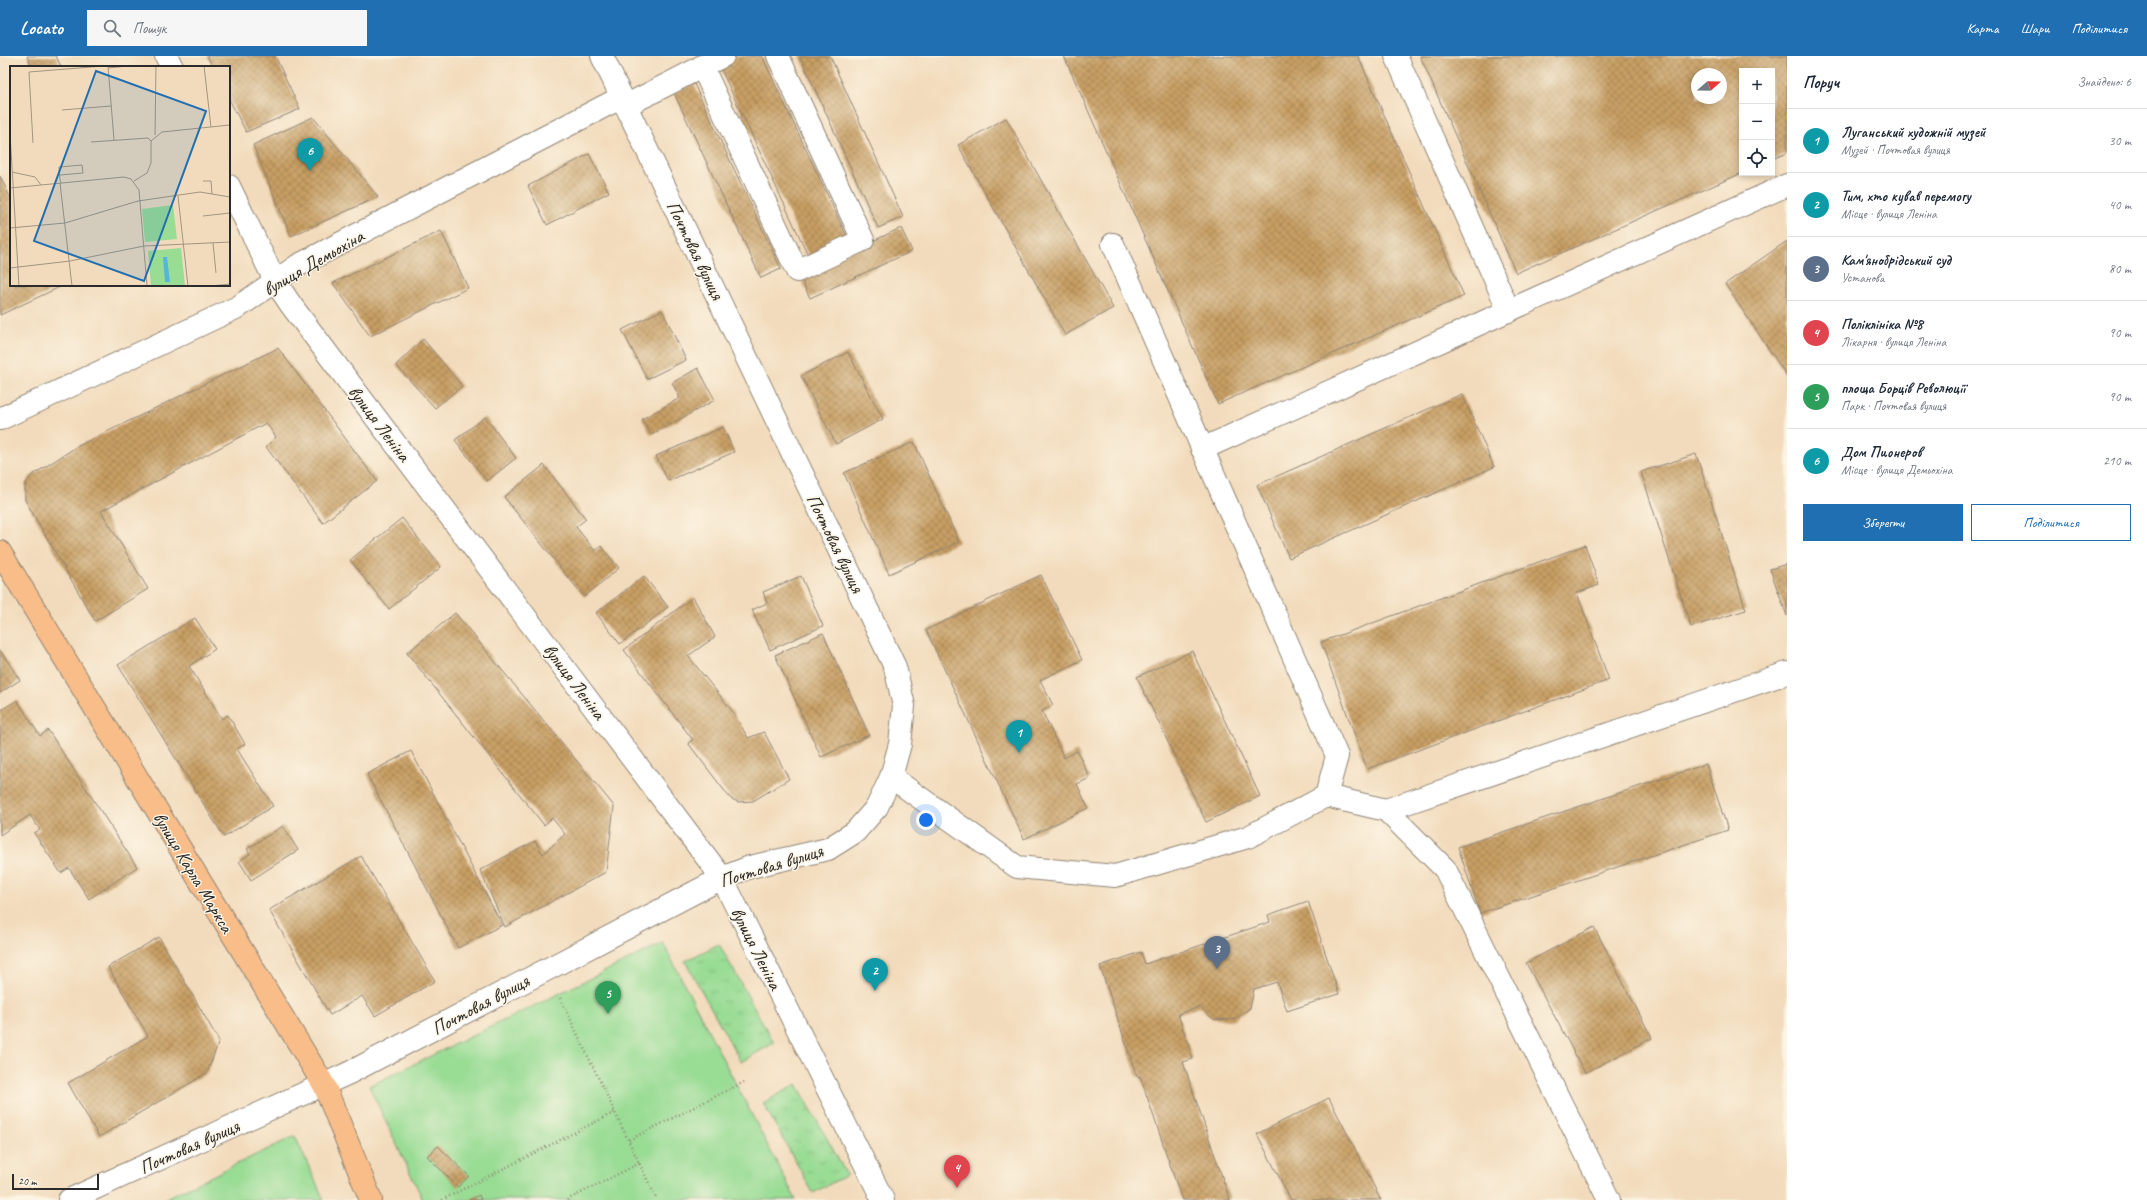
<!DOCTYPE html>
<html lang="uk">
<head>
<meta charset="utf-8">
<style>
  body { margin:0; font-family:Caveat,sans-serif; background:#f6f6f7; color:#1f2937 }
  .controls { position:absolute; right:12px; top:12px; display:grid; overflow:hidden; border-radius:0px; box-shadow:0 2px 6px #0003 }
  .controls button { width:36px; height:36px; display:grid; place-items:center; padding:0; border:0; border-bottom:1px solid #e0e1e3; background:#fff; color:#1f2937; font:20px sans-serif }
  .compass { position:absolute; left:1691px; top:12px; width:36px; height:36px; border-radius:50%; background:#fff; box-shadow:0 2px 6px #0003; rotate:70deg }
  .scale { position:absolute; left:12px; bottom:10px; width:87px; box-sizing:border-box; padding-left:4px; border:2px solid #2b2b2b; border-top:0; font-size:11px; line-height:14px; white-space:nowrap; color:#2b2b2b; -webkit-text-stroke:3px #fcf5e5; paint-order:stroke }
  .you { position:absolute; left:926px; top:764px; width:14px; height:14px; margin:-10px; border:3px solid #fff; border-radius:50%; background:#1a73e8; box-shadow:0 0 0 6px #1a73e833 }
  .badge { display:grid; place-items:center; width:26px; height:26px; border-radius:50%; background:#1f6fb2; color:#fff; font-size:13px; font-weight:700 }
  .pin { position:absolute; translate:-50% -33px; filter:drop-shadow(0 1px 2px #0008) }
  .pin::after { content:''; position:absolute; top:21px; width:14px; height:12px; background:inherit; clip-path:polygon(0 0,100% 0,50% 100%) }
  .list { margin:0; padding:0; list-style:none }
  h2 { display:flex; justify-content:space-between; align-items:center; height:52px; margin:0; padding:0 16px; font-size:17px }
  h2 small { font-size:13px; font-weight:400; color:#747a83 }
  .list li { display:grid; grid-template-columns:26px 1fr auto; gap:12px; align-items:center; box-sizing:border-box; height:64px; padding:0 16px; border-top:1px solid #e0e1e3 }
  .list b { display:block; font-size:15px; white-space:nowrap }
  .list p { margin:0; font-size:13px; white-space:nowrap; color:#747a83 }
  .list em { font-size:13px; font-style:normal; color:#747a83 }
  .actions { display:flex; gap:8px; padding:12px 16px }
  .actions a { flex:1; padding:9px 0; border:1px solid #1f6fb2; border-radius:0px; text-align:center; font-size:14px; color:#1f6fb2 }
  .actions .main { background:#1f6fb2; color:#fff }
  .icon { flex:none; width:22px; height:22px; fill:none; stroke:currentColor; stroke-width:2; stroke-linecap:round; stroke-linejoin:round }
  .map { position:relative; flex:none; width:1787px; height:1144px; overflow:hidden }
  header { display:flex; align-items:center; gap:24px; box-sizing:border-box; height:56px; padding:0 20px; background:#1f6fb2; color:#fff }
  header strong { font-size:19px }
  nav { display:flex; gap:22px; margin-inline-start:auto; font-size:14px }
  .search { width:280px; height:36px; background:#f6f6f7; display:flex; align-items:center; gap:10px; box-sizing:border-box; padding:0 14px; border-radius:0px; color:#747a83; font-size:15px }
  main { display:flex }
  aside { flex:1; background:#fff }
  .map>svg:first-child { display:block }
</style>
</head>
<body>
<header>
<strong>Locato</strong>
<div class="search"><svg class="icon" aria-label="search" viewBox="0 0 24 24"><circle cx="10" cy="10" r="6"/><path d="M15 15l6 6"/></svg>Пошук</div>
<nav><a>Карта</a><a>Шари</a><a>Поділитися</a></nav>
</header>
<main>
<div class="map">
<svg width="1787" height="1144" viewBox="0 0 1787 1144">
  <defs>
    <pattern id="grass-tufts" width="24" height="20" patternUnits="userSpaceOnUse"><rect width="24" height="20" fill="#99dc94"/><path d="M3 7l-1-3M5 7V3M7 7l1-3M15 17l-1-3M17 17v-4M19 17l1-3" fill="none" stroke="#84bd80"/></pattern>
    <pattern id="building-cross-hatch" width="8" height="8" patternUnits="userSpaceOnUse"><rect width="8" height="8" fill="#c89f64"/><path d="M0 0l8 8M0 8l8-8" fill="none" stroke="#a38253"/></pattern>
  </defs>
  <rect width="100%" height="100%" fill="#fcf5e5"/>
  <filter id="ink" filterUnits="userSpaceOnUse"><feTurbulence type="fractalNoise" baseFrequency=".025" numOctaves="2"/><feDisplacementMap in="SourceGraphic" scale="8" xChannelSelector="R" yChannelSelector="G"/><feConvolveMatrix kernelMatrix="1 2 1 2 8 2 1 2 1" color-interpolation-filters="sRGB"/></filter>
  <filter id="wash" filterUnits="userSpaceOnUse"><feTurbulence type="fractalNoise" baseFrequency=".012" numOctaves="4" result="noise"/><feDisplacementMap in="SourceGraphic" scale="16" xChannelSelector="R" yChannelSelector="G"/><feGaussianBlur stdDeviation="0.9" result="paint"/><feColorMatrix in="noise" values="0 0 0 0 0 0 0 0 0 0 0 0 0 0 0 0 0 1.4 0 .05"/><feComposite in="paint" operator="in"/></filter>
  <g filter="url(#wash)">
    <rect width="100%" height="100%" fill="#f2dbbc"/>
    <g fill="url(#grass-tufts)" stroke="#628460">
      <path d="M719,888L774,987L741,1006L685,905Z"/>
      <path d="M797,1028L847,1119L813,1137L763,1047Z"/>
    </g>
    <g fill="#99dc94" stroke="#628460">
      <path d="M663,887L796,1144H423L369,1030Z"/>
      <path d="M295,1080L324,1144H162Z"/>
    </g>
    <g id="blocks">
      <g fill="url(#building-cross-hatch)" fill-rule="evenodd">
        <path d="M27,0H56L61,11H32Z"/>
        <path d="M207,0H275L300,53L246,76L229,43V11H213Z"/>
        <path d="M738,0H762L848,183L809,201L719,9Z"/>
        <path d="M800,0H830L903,161L878,172Z"/>
        <path d="M1064,0H1358L1464,240L1218,348Z"/>
        <path d="M1420,0H1787V97L1772,103V15H1742V117L1516,217ZM1697,18H1721V42H1697Z"/>
        <path d="M694,28L781,213L761,222L674,37Z"/>
        <path d="M313,61L378,141L291,180L253,89Z"/>
        <path d="M1006,62L1113,252L1065,279L958,89Z"/>
        <path d="M589,98L609,136L547,169L528,130Z"/>
        <path d="M0,120L11,143V229H64L0,259Z"/>
        <path d="M901,172L912,195L810,242L799,219Z"/>
        <path d="M441,175L468,232L370,280L333,227Z"/>
        <path d="M1787,185V320L1725,228Z"/>
        <path d="M662,254L686,304L647,323L622,274Z"/>
        <path d="M423,283L462,330L435,352L396,309Z"/>
        <path d="M278,292L377,425L323,467L266,391L276,381L266,367L101,455L148,533L95,565L25,444V428L31,420L76,391Z"/>
        <path d="M848,296L883,363L836,388L801,320Z"/>
        <path d="M698,312L715,344L651,379L642,363L680,342L672,327Z"/>
        <path d="M1462,338L1494,411L1289,502L1257,429Z"/>
        <path d="M485,361L516,402L487,425L455,384Z"/>
        <path d="M723,371L734,396L668,425L656,400Z"/>
        <path d="M914,386L959,486L889,518L844,417Z"/>
        <path d="M1696,398L1746,554L1691,571L1641,416Z"/>
        <path d="M544,409L586,463L576,471L595,495L601,490L619,512L584,541L504,441Z"/>
        <path d="M402,462L441,511L389,553L350,504Z"/>
        <path d="M1585,489L1599,529L1577,537L1609,624L1367,713L1321,586Z"/>
        <path d="M1787,508V560L1770,513Z"/>
        <path d="M1041,519L1082,604L1040,624L1053,649L1042,655L1064,702L1077,695L1090,722L1077,728L1088,752L1024,783L926,574Z"/>
        <path d="M644,520L668,551L620,588L596,557Z"/>
        <path d="M801,520L823,570L770,594L752,554L767,547L763,536Z"/>
        <path d="M693,541L715,581L688,600L733,656L748,682L764,676L789,723L753,745L738,746L730,742L688,687L693,684L624,594Z"/>
        <path d="M455,557L614,750L606,816L505,871L480,814L535,785L543,798L565,778L552,762L544,769L407,597Z"/>
        <path d="M195,562L215,593L189,610L222,663L228,659L245,688L237,693L273,750L224,781L118,609Z"/>
        <path d="M823,577L869,679L821,701L775,599Z"/>
        <path d="M0,594L20,624L0,637Z"/>
        <path d="M1192,595L1260,740L1206,766L1137,621Z"/>
        <path d="M17,644L40,680L48,674L137,811L89,843L69,812L61,817L34,777L40,774L30,759L0,779V655Z"/>
        <path d="M411,695L502,869L458,892L367,718Z"/>
        <path d="M1706,708L1728,774L1480,857L1458,791Z"/>
        <path d="M283,770L298,794L251,824L239,805L250,798L247,793Z"/>
        <path d="M361,800L435,925L375,960L362,940L330,959L269,854Z"/>
        <path d="M1308,845L1339,938L1287,955L1277,926L1254,933L1250,952L1234,964L1213,963L1200,951L1178,958L1193,1003L1183,1006L1230,1144H1182L1140,1020L1137,1021L1100,910L1141,896L1145,908L1270,866L1268,859Z"/>
        <path d="M1594,871L1652,982L1585,1017L1526,907Z"/>
        <path d="M159,881L219,985L207,1017L99,1081L68,1027L148,980L108,911Z"/>
        <path d="M1329,1042L1381,1144H1291L1257,1078Z"/>
        <path d="M438,1090L469,1120L458,1131L427,1100Z"/>
        <path d="M479,1139L481,1144H469Z"/>
      </g>
    </g>
  </g>
  <g filter="url(#ink)">
    <use href="#blocks" fill-opacity="0" stroke="#8e8374" stroke-width="1"/>
    <g fill="none" stroke-linecap="round" stroke-linejoin="round">
      <g stroke="#8e8374" stroke-width="24">
        <g id="minor">
          <path d="M166,0L172,11"/>
          <path d="M1396,0L1509,255"/>
          <path d="M702,10L797,215L863,184L778,0"/>
          <path d="M627,49L723,0"/>
          <path d="M229,130L275,225L291,249L722,822L883,1144"/>
          <path d="M0,363L238,251L297,210L622,41"/>
          <path d="M1202,393L1787,129"/>
          <path d="M891,721L1017,811L1115,820L1248,781L1326,740L1337,700L1113,188"/>
          <path d="M1326,740L1386,754L1445,813L1609,1144"/>
          <path d="M1386,754L1787,617"/>
          <path d="M69,1144L349,1017L722,822L750,811L828,793L855,776L877,751L891,721L900,688L904,650L895,611L602,0"/>
        </g>
      </g>
      <g stroke="#8e8374" stroke-width="24">
        <path id="major" d="M0,496L324,1029L371,1144"/>
      </g>
      <g stroke="#8e8374" stroke-width="2.5" stroke-dasharray="1 3" stroke-linecap="butt">
        <path d="M560,942L657,1144"/>
        <path d="M629,1084L744,1026"/>
        <path d="M442,1144L615,1056"/>
        <path d="M567,1144L640,1107"/>
      </g>
      <use href="#minor" stroke="#fff" stroke-width="22"/>
      <use href="#major" stroke="#f8bd89" stroke-width="22"/>
    </g>
  </g>
  <g text-anchor="middle" stroke-width="3" stroke-linejoin="round" paint-order="stroke">
    <g font-size="19" fill="#2b2b2b" stroke="#fcf5e5">
      <text transform="translate(696 194) rotate(64)" y="7">Почтовая вулиця</text>
      <text transform="translate(313 206) rotate(-30)" y="7">вулиця Демьохіна</text>
      <text transform="translate(380 367) rotate(53)" y="7">вулиця Леніна</text>
      <text transform="translate(836 487) rotate(64)" y="7">Почтовая вулиця</text>
      <text transform="translate(575 625) rotate(53)" y="7">вулиця Леніна</text>
      <text transform="translate(771 809) rotate(-17)" y="7">Почтовая вулиця</text>
      <text transform="translate(194 816) rotate(59)" y="7">вулиця Карла Маркса</text>
      <text transform="translate(757 892) rotate(63)" y="7">вулиця Леніна</text>
      <text transform="translate(480 948) rotate(-28)" y="7">Почтовая вулиця</text>
      <text transform="translate(189 1090) rotate(-24)" y="7">Почтовая вулиця</text>
    </g>
  </g>
  <g transform="translate(10 10)">
    <rect width="220" height="220" fill="#f2dbbc"/>
    <path d="M163,139L167,173L135,176L132,143ZM171,182L175,220H141L138,185Z" fill="#99dc94"/>
    <path d="M153,191H157L160,216H155Z" fill="#54b7d3"/>
    <path fill="none" stroke="#a29582" stroke-width="1" d="M98,0L104,74M194,0L201,61M98,2L117,0M52,44L101,40M0,67L9,220M145,69L146,0M141,75L152,66L220,59M81,76L138,72L141,75V97L137,107L124,115M23,77L19,6L94,0M2,106L25,111L31,119M50,109L73,107L72,99L49,101L50,114L51,117M193,115H201L202,128M50,117L62,220M0,122L114,111L121,113L129,124L137,220M168,130L178,220M193,150L220,147M0,162L55,157L128,135L190,126L220,131M203,177L206,207M0,202L60,195L134,180L220,176M201,220L220,218"/>
    <path fill="#1f6fb2" fill-opacity="0.15" stroke="#1f6fb2" stroke-width="2" d="M86,5L196,45L134,215L24,175Z"/>
    <rect width="220" height="220" fill="none" stroke="#2b2b2b" stroke-width="2"/>
  </g>
</svg>
<div class="controls">
<button>+</button>
<button>−</button>
<button><svg class="icon" aria-label="locate" viewBox="0 0 24 24"><circle cx="12" cy="12" r="6"/><path d="M12 2v4M12 18v4M2 12h4M18 12h4"/></svg></button>
</div>
<svg class="compass" viewBox="-18 -18 36 36"><path d="M0-13l5 13h-10z" fill="#e53935"/><path d="M0 13l5-13h-10z" fill="#747a83"/></svg>
<div class="scale">20 m</div>
<div class="you"></div>
<div class="pin badge" style="left:1019px;top:697px;background:#0f9aa8">1</div>
<div class="pin badge" style="left:875px;top:935px;background:#0f9aa8">2</div>
<div class="pin badge" style="left:1217px;top:913px;background:#5c6f8a">3</div>
<div class="pin badge" style="left:957px;top:1132px;background:#e0444e">4</div>
<div class="pin badge" style="left:608px;top:958px;background:#2e9e5b">5</div>
<div class="pin badge" style="left:310px;top:115px;background:#0f9aa8">6</div>
</div>
<aside>
<h2>Поруч<small>Знайдено: 6</small></h2>
<ul class="list">
<li><span class="badge" style="background:#0f9aa8">1</span><div><b>Луганський художній музей</b><p>Музей · Почтовая вулиця</p></div><em>30 m</em></li>
<li><span class="badge" style="background:#0f9aa8">2</span><div><b>Тим, хто кував перемогу</b><p>Місце · вулиця Леніна</p></div><em>40 m</em></li>
<li><span class="badge" style="background:#5c6f8a">3</span><div><b>Кам'янобрідський суд</b><p>Установа</p></div><em>80 m</em></li>
<li><span class="badge" style="background:#e0444e">4</span><div><b>Поліклініка №8</b><p>Лікарня · вулиця Леніна</p></div><em>90 m</em></li>
<li><span class="badge" style="background:#2e9e5b">5</span><div><b>площа Борців Революції</b><p>Парк · Почтовая вулиця</p></div><em>90 m</em></li>
<li><span class="badge" style="background:#0f9aa8">6</span><div><b>Дом Пионеров</b><p>Місце · вулиця Демьохіна</p></div><em>210 m</em></li>
</ul>
<div class="actions"><a class="main">Зберегти</a><a>Поділитися</a></div>
</aside>
</main>
</body>
</html>
